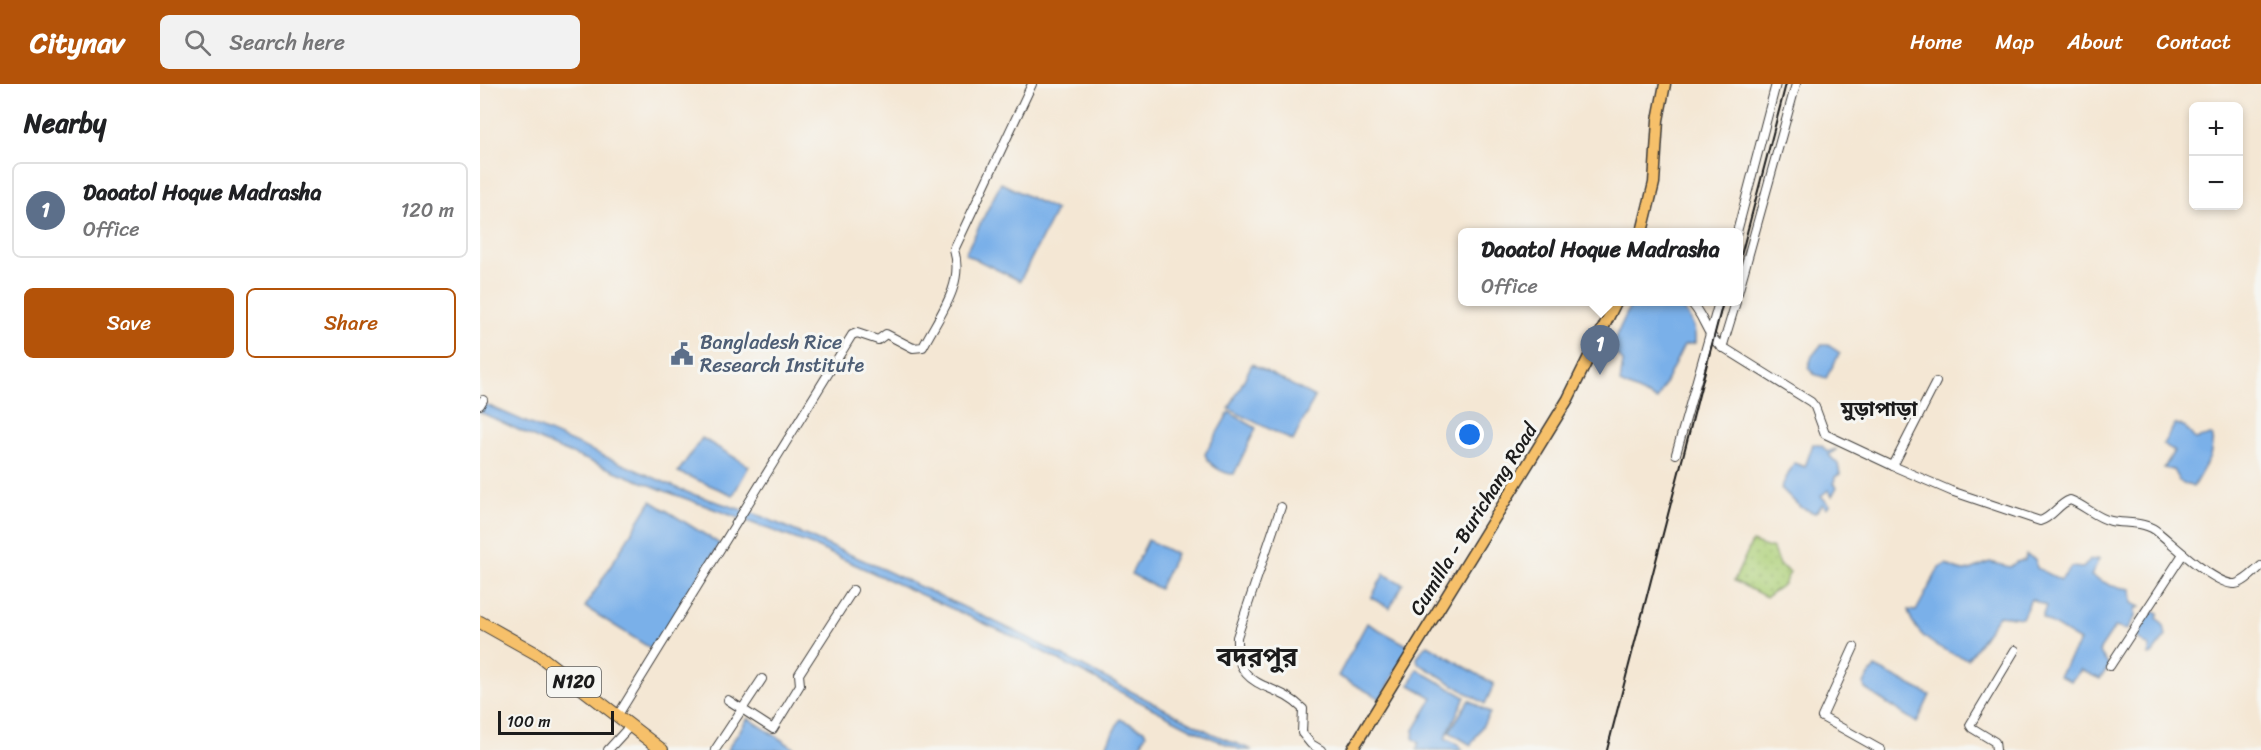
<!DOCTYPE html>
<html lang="en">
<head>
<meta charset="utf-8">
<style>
  body { margin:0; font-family:Sriracha,"Noto Sans Bengali",sans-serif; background:#f2f2f2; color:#202124 }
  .controls { position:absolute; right:18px; top:18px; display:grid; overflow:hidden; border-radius:9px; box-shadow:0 3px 9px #0003 }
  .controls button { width:54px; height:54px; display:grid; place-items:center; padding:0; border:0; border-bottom:2px solid #e0e0e0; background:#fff; color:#202124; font:30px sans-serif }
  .scale { position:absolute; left:18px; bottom:15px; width:116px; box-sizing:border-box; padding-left:6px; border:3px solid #1c1c1c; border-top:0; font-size:16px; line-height:21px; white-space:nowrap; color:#1c1c1c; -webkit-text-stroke:4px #f6f6f2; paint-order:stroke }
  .you { position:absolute; left:990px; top:351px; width:21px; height:21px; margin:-15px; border:4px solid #fff; border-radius:50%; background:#1a73e8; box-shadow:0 0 0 9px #1a73e833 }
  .badge { display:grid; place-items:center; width:39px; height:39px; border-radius:50%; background:#b45309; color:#fff; font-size:20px; font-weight:700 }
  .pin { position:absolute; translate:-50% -50px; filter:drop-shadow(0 2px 3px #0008) }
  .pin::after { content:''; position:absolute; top:32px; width:21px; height:18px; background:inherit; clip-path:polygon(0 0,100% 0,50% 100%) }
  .popup { position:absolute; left:978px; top:144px; width:285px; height:78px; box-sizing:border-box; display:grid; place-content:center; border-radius:9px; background:#fff; filter:drop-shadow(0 2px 4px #0005); font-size:20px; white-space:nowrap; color:#757577 }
  .popup b { font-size:22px; color:#202124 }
  .popup::after { content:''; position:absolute; left:50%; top:100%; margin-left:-12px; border:12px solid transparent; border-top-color:#fff }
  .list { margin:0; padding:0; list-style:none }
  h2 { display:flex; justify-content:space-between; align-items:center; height:78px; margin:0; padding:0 24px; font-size:26px }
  h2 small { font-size:20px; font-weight:400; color:#757577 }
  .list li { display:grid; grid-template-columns:39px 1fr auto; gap:18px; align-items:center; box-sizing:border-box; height:96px; margin:0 12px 12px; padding:0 12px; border:2px solid #e0e0e0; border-radius:9px }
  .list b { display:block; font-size:22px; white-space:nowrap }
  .list p { margin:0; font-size:20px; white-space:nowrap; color:#757577 }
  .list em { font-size:20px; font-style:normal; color:#757577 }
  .actions { display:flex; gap:12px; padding:18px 24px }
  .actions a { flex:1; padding:14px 0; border:2px solid #b45309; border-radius:9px; text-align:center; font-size:21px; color:#b45309 }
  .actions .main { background:#b45309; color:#fff }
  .icon { flex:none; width:33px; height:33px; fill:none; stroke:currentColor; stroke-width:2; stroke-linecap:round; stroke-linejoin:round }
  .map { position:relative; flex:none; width:1781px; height:666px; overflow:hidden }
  header { display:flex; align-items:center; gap:36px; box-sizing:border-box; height:84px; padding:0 30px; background:#b45309; color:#fff }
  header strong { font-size:28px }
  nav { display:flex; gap:33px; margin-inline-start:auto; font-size:21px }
  .search { width:420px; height:54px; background:#f2f2f2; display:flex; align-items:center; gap:15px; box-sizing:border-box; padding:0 21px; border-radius:9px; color:#757577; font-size:22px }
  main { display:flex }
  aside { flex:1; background:#fff }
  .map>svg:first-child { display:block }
</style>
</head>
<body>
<header>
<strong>Citynav</strong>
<div class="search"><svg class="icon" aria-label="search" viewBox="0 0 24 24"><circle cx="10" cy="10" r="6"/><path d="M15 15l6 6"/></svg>Search here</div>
<nav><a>Home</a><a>Map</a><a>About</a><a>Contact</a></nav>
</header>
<main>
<aside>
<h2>Nearby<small></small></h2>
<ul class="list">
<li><span class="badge" style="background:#5c6f8a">1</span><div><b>Daoatol Hoque Madrasha</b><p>Office</p></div><em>120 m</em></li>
</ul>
<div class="actions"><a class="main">Save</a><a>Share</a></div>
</aside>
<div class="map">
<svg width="1781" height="666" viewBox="0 0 1781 666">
  <defs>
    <pattern id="grass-dots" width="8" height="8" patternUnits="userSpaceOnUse" patternTransform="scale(1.5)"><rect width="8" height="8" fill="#add078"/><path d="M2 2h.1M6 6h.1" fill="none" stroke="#94b267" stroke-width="1.8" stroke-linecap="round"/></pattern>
  </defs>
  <rect width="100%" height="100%" fill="#f6f6f2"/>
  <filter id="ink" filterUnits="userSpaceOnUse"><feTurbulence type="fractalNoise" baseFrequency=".0167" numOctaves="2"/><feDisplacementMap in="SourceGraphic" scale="12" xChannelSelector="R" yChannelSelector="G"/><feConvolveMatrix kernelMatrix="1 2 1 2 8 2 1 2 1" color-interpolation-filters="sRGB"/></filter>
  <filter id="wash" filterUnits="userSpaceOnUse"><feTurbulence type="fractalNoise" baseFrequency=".008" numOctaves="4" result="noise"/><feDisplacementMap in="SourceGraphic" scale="24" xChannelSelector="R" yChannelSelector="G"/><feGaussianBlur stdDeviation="1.35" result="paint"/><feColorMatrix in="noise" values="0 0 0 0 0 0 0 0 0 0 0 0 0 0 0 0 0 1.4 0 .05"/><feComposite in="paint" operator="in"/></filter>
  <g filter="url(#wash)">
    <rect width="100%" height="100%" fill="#f4e7d4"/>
    <path fill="url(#grass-dots)" stroke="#64764a" stroke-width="1.5" d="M1272,458L1293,465L1299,481L1310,488L1304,500L1286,513L1254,497Z"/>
    <g fill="#7ab0e9" stroke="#4b6682" stroke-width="1.5">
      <path d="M521,99L576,126L540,197L485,170Z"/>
      <path d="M1152,218H1193C1208,228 1217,241 1215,259L1204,261L1177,316L1140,299L1143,277L1130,265Z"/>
      <path d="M1341,261H1348L1360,269L1346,294L1334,290L1328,284L1332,272Z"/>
      <path d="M772,280L835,313L813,357L749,325Z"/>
      <path d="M0,318L209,409L278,431L392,480L541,550L733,650L772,666H761L724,651L534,553L332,461L185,407L77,364L0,328Z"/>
      <path d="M749,328L776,344L754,390C743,390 728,381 725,370Z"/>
      <path d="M1695,340L1704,342L1715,355L1731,351L1733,354L1730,373L1713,403L1699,397L1693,386L1684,384L1694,367L1683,360Z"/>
      <path d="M222,354L269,382L253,411L198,388Z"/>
      <path d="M1333,360L1342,362L1347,368L1357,365L1349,371L1358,380L1360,390L1355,393L1354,400L1357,403L1352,412L1348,406L1341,412L1350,421L1346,424L1343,420L1335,429L1320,423L1301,404L1314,379L1325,383Z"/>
      <path d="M171,417L240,460L173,566L105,523Z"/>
      <path d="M668,456L696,470L679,505L651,490Z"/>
      <path d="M1546,471L1555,475L1557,484L1581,496L1591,483L1603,484L1610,476L1619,475L1611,492L1632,502L1651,505L1652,519L1660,523L1655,525V533L1647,546L1635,543L1619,567L1629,582L1620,595L1601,586L1591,597L1579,592L1600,557L1562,534L1566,522L1551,515L1542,534L1519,531L1488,575C1462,567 1435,554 1428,526L1436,527L1459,484L1466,480C1488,493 1489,485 1510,478L1530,483L1536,478L1545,476Z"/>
      <path d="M904,490L923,500L910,524L891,514Z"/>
      <path d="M1667,525L1679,530L1677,534L1684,542L1686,552L1672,570L1669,571V563L1651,549Z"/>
      <path d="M887,539L929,562L901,615L858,592Z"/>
      <path d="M948,561L1014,600L1005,620L938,579L937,574L944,563Z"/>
      <path d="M1395,583L1450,611L1437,639L1385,605L1384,599Z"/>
      <path d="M937,585L985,613L965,654L979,661L983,666H937L939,659L933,654L934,646L953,614L930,601Z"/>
      <path d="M989,616L1010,629L991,661L969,648Z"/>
      <path d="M268,634L317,666H247Z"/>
      <path d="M640,635L664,646L666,650L658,666H624Z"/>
    </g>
  </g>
  <g filter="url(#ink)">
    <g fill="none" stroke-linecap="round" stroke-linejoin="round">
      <g stroke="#3c3a38" stroke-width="10">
        <g id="minor">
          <path d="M1257,148L1296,0"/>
          <path d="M1258,209L1316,0"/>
          <path d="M1210,218C1223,229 1225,248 1238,260L1331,318L1335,323L1345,350L1413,382L1456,298"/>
          <path d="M1242,264L1256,218"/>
          <path d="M0,321L3,316"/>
          <path d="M1196,370L1239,218"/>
          <path d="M1413,382L1471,407L1560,437C1573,433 1578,420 1590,416C1604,421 1616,434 1631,437C1647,440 1666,437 1679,449C1694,461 1735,501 1755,500C1764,499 1774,488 1781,482"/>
          <path d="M801,423L757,553C755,610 794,595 823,625L822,649L831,660L841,666"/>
          <path d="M1374,563L1342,633L1401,666"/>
          <path d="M1630,582L1703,470"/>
          <path d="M248,616L293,645L320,601L319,590L373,506"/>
          <path d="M138,631L372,251L377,249L398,256L406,250L433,264L443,263C458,233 485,201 474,166L552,0"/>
          <path d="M128,666L150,642"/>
          <path d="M235,666L282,595"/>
          <path d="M1516,666L1515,658L1492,644L1490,641L1535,566"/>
        </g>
      </g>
      <g stroke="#3c3a38" stroke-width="13">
        <g id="major">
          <path d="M1162,148L1174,99L1178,36L1185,0"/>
          <path d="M872,666L1088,315L1136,218"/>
        </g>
      </g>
      <g stroke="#3c3a38" stroke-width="14">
        <path id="highway" d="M0,538L57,570L182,666"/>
      </g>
      <use href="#minor" stroke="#fff" stroke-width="8"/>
      <use href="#major" stroke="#f6c06b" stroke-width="10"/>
      <use href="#highway" stroke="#f6c06b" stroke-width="12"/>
      <g stroke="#1c1c1c" stroke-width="2">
        <path d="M1258,183L1306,0"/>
        <path d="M1127,666L1243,218"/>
      </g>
    </g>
  </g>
  <defs>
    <g id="civic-bare" transform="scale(1.8)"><path d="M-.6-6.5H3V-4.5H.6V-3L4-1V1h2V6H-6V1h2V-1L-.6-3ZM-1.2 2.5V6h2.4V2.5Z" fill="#5c6f8a" stroke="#f6f6f2" stroke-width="2.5" paint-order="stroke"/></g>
  </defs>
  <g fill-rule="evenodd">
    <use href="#civic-bare" x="202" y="270"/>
  </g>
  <g text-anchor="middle" stroke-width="6" stroke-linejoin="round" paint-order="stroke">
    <rect fill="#f6f6f2" stroke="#5d5d5c" stroke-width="1.5" x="67" y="583" width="54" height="30" rx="4.5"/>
    <g font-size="18" font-weight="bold" fill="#1c1c1c">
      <text x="94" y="604">N120</text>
    </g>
    <g font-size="20" fill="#4e5e75" stroke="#f6f6f2" text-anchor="start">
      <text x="220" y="265">Bangladesh Rice<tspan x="220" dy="23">Research Institute</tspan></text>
    </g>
    <g font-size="20" fill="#1c1c1c" stroke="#f6f6f2">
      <text transform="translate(993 435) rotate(-58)" y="7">Cumilla - Burichang Road</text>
    </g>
    <g font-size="21" font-weight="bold" fill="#1c1c1c" stroke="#f6f6f2">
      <text x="1399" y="332">মুড়াপাড়া</text>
    </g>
    <g font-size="26" font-weight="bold" fill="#1c1c1c" stroke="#f6f6f2">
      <text x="777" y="582">বদরপুর</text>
    </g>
  </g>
</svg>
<div class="controls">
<button>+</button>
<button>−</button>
</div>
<div class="scale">100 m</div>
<div class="you"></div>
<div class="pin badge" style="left:1120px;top:291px;background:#5c6f8a">1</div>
<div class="popup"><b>Daoatol Hoque Madrasha</b>Office</div>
</div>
</main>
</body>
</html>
